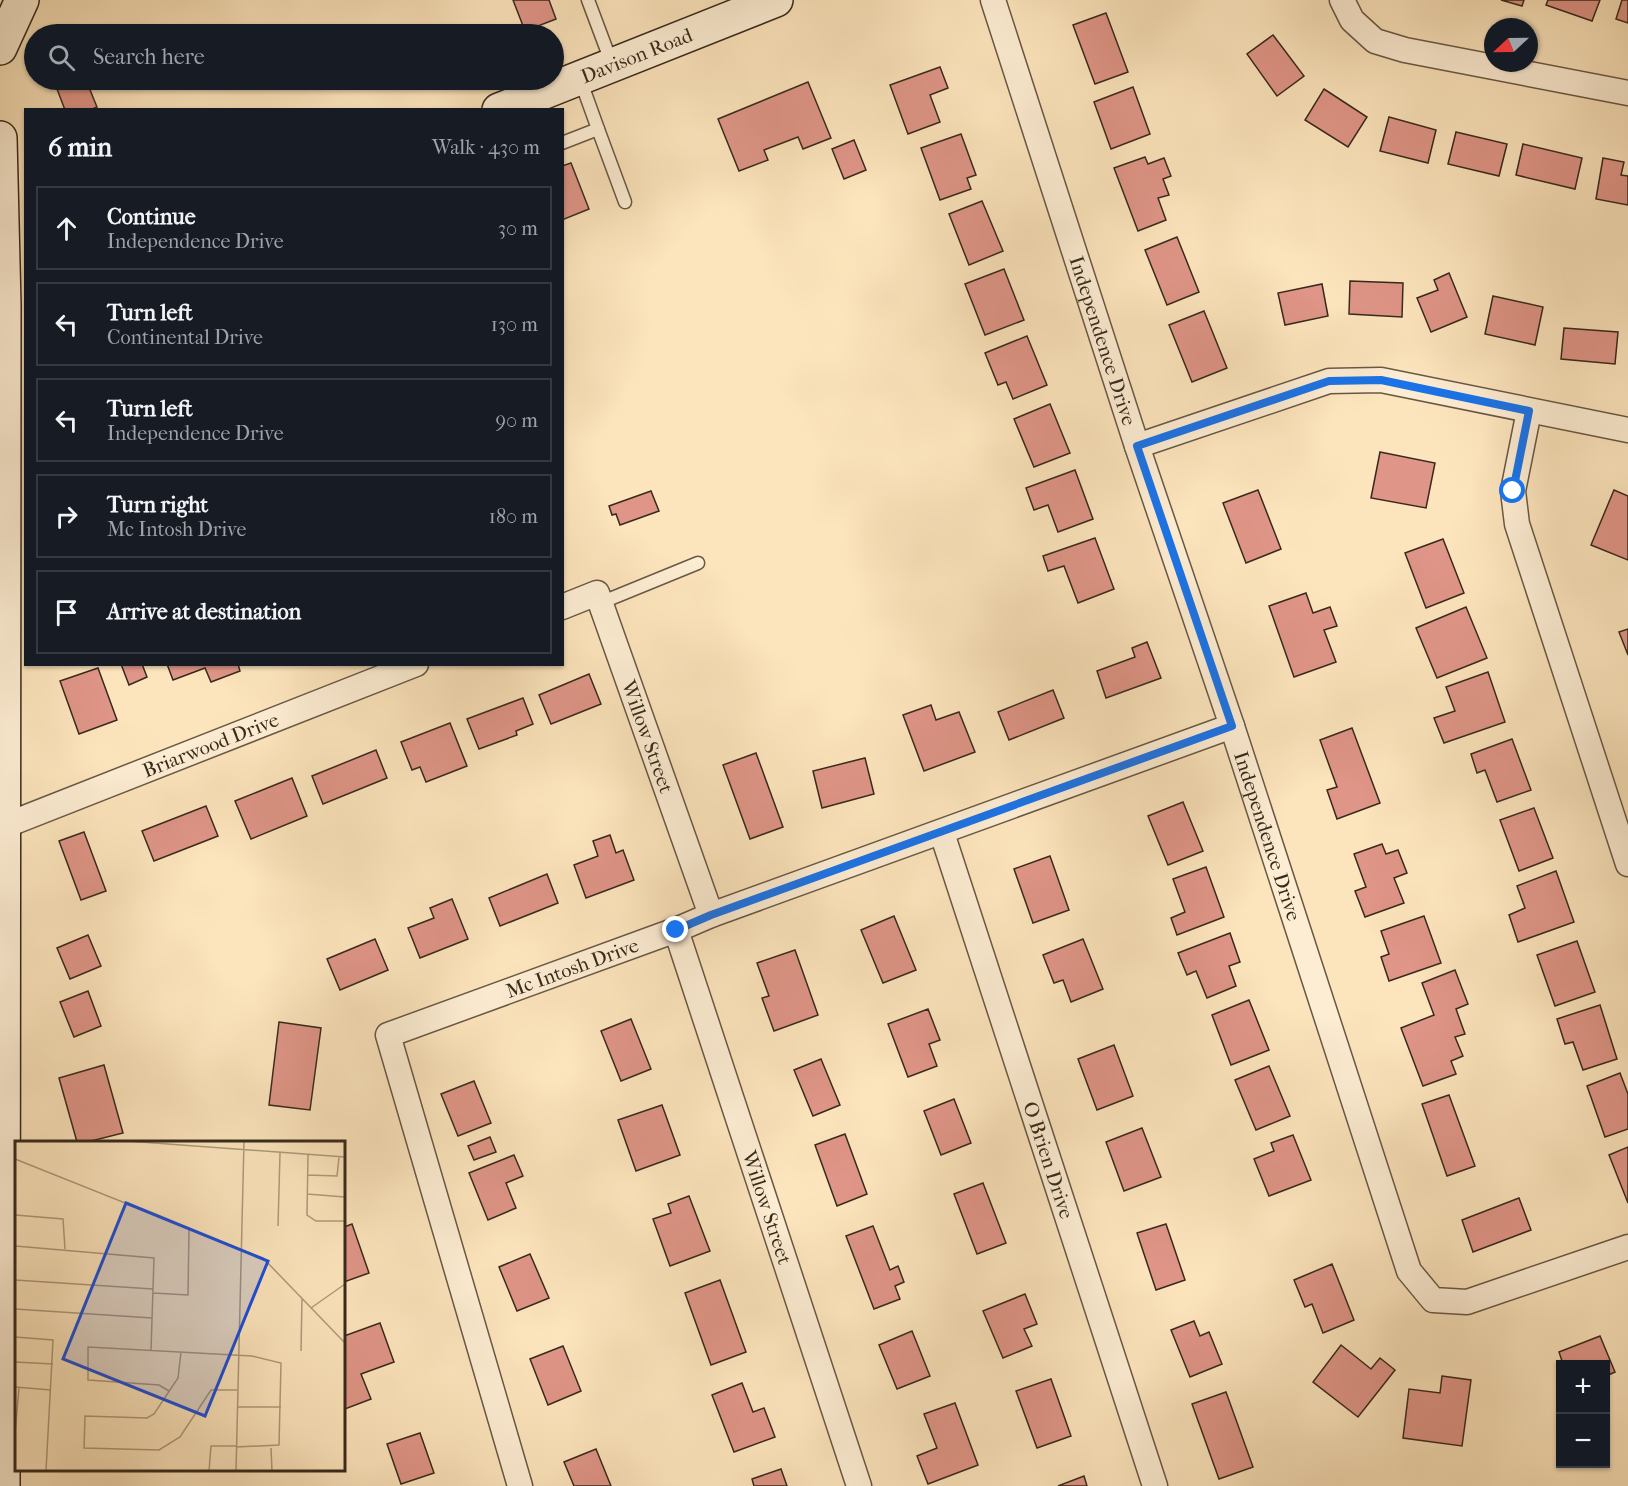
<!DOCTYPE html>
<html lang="en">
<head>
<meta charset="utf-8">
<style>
  body { margin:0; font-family:"IM FELL French Canon",serif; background:#20242c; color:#f1f3f6 }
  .controls { position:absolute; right:18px; bottom:18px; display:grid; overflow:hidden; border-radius:0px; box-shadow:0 2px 4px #0004 }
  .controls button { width:54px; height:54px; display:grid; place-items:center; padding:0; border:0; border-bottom:2px solid #363941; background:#171b24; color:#f1f3f6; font:30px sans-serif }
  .compass { position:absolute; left:1484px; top:18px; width:54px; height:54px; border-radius:50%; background:#171b24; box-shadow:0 2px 4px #0004; rotate:248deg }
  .stop { position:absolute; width:18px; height:18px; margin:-14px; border:4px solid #1a73e8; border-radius:50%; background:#fff }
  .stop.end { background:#1a73e8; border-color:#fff; box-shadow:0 2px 6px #0008 }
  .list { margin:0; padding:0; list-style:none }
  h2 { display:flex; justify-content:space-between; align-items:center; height:78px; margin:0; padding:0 24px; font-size:26px }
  h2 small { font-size:20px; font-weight:400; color:#9ea1a6 }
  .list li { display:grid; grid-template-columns:39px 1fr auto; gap:18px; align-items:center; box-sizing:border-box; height:84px; margin:0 12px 12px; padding:0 12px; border:2px solid #363941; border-radius:0px }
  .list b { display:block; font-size:22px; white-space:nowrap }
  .list p { margin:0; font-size:20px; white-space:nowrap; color:#9ea1a6 }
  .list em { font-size:20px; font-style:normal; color:#9ea1a6 }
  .icon { flex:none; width:33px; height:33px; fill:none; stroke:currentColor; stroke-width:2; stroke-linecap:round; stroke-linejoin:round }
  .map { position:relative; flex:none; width:1628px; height:1486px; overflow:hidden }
  .search { position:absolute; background:#171b24; box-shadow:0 2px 4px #0004; left:24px; top:24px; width:540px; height:66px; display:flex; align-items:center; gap:15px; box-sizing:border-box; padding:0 21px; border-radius:33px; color:#9ea1a6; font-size:22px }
  .panel { position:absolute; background:#171b24; box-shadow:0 2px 4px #0004; left:24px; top:108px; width:540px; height:558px; border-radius:0px }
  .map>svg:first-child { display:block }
</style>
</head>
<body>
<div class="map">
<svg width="1628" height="1486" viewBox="0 0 1628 1486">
  <rect width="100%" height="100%" fill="#fce4bc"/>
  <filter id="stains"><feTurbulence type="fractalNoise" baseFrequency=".00333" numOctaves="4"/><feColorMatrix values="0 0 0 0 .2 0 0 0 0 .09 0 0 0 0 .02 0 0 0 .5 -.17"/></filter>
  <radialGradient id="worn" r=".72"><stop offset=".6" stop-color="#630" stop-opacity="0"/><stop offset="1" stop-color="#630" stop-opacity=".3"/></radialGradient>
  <g fill="#df9587" stroke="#372a1c" stroke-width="1.5">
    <path d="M513,0H549L556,19L525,31Z"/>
    <path d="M1501,0H1524L1522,6Z"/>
    <path d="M1548,0H1600L1592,21L1546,5Z"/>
    <path d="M1622,0H1628V23L1616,19Z"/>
    <path d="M1106,13L1128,72L1095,84L1073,25Z"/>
    <path d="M1273,35L1304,76L1277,96L1247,54Z"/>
    <path d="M940,67L948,88L930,95L940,122L908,134L890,85Z"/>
    <path d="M58,80H86L97,107L90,110H65L54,81Z"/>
    <path d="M808,82L831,138L803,149L798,137L764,150L768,160L739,171L718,119Z"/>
    <path d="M1133,87L1150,134L1111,149L1094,102Z"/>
    <path d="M1324,89L1367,117L1348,147L1305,120Z"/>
    <path d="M1389,117L1436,130L1428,163L1380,151Z"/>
    <path d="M1456,132L1507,144L1499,176L1448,164Z"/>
    <path d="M961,134L976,175L967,178L971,189L940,200L921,148Z"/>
    <path d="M854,140L866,170L844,179L832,149Z"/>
    <path d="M1523,144L1582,158L1575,189L1516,175Z"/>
    <path d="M1145,157L1148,164L1164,158L1171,176L1163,179L1169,195L1158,198L1166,220L1138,231L1114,168Z"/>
    <path d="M1603,158L1624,162L1621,175L1628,176V205L1596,199Z"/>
    <path d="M571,163L589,209L562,220V166Z"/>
    <path d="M982,201L1003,251L969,265L949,214Z"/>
    <path d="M1177,237L1199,292L1167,305L1145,250Z"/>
    <path d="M1004,269L1024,320L985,335L965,284Z"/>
    <path d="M1449,273L1467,317L1431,332L1417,298L1438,290L1434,280Z"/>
    <path d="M1350,281L1403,283L1402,317L1349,314Z"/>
    <path d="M1322,284L1328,316L1285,325L1278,293Z"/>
    <path d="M1493,296L1543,307L1535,345L1485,334Z"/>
    <path d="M1204,311L1227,368L1192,382L1169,325Z"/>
    <path d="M1564,328L1618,332L1615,364L1561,359Z"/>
    <path d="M1027,336L1047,385L1013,399L1006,382L998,385L985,353Z"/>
    <path d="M1050,404L1070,453L1034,467L1014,419Z"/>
    <path d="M1380,452L1435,463L1426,508L1371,498Z"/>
    <path d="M1075,470L1093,519L1058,532L1048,505L1034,510L1026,488Z"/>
    <path d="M1258,490L1281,549L1246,563L1223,503Z"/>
    <path d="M1614,490L1628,496V560L1591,545Z"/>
    <path d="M651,491L659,511L620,525L616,514L612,515L609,506Z"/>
    <path d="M1095,538L1114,589L1078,603L1064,566L1048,571L1043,556Z"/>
    <path d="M1443,539L1464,593L1426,608L1405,553Z"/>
    <path d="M1306,593L1313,613L1330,607L1337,626L1324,630L1336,662L1294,677L1269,606Z"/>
    <path d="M1466,607L1487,658L1437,678L1416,628Z"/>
    <path d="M1628,629V655L1619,632Z"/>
    <path d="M1147,642L1161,678L1106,698L1097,671L1135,657L1132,648Z"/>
    <path d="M121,664H142L147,677L129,685Z"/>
    <path d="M167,664H238L240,671L211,682L205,668L173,680Z"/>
    <path d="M98,668L117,720L79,734L60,681Z"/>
    <path d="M1488,672L1505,722L1444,743L1434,718L1455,711L1446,687Z"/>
    <path d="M589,674L601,704L551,724L539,695Z"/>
    <path d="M1053,690L1064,718L1009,740L998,712Z"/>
    <path d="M523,698L533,724L516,731L517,735L479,749L467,719Z"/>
    <path d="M931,705L936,720L959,712L975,752L924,771L903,715Z"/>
    <path d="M450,723L467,766L426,782L420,767L412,770L401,742Z"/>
    <path d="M1352,728L1380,803L1337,819L1327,790L1337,787L1320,740Z"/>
    <path d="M1512,739L1531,790L1497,802L1485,770L1477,773L1471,754Z"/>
    <path d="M376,750L387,778L323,804L312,776Z"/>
    <path d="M756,753L783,827L750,839L723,765Z"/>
    <path d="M865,758L874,794L822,808L813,771Z"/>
    <path d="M292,778L307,816L251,839L235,801Z"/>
    <path d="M1183,802L1203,851L1168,865L1148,816Z"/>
    <path d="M206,806L218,836L154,861L142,831Z"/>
    <path d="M1534,808L1553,858L1519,871L1500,820Z"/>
    <path d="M84,832L106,891L81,900L59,841Z"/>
    <path d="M610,835L616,853L623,850L634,880L586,898L574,865L598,856L593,841Z"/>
    <path d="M1382,844L1386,854L1398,850L1407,873L1394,878L1404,903L1365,917L1355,891L1366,887L1354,854Z"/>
    <path d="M1050,856L1069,910L1033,923L1014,869Z"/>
    <path d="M1206,867L1224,917L1177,935L1171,918L1185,912L1173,879Z"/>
    <path d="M1556,871L1574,922L1518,942L1509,915L1525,908L1517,886Z"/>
    <path d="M547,874L558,903L500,926L489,898Z"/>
    <path d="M452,899L468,939L420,958L408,928L434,918L430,908Z"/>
    <path d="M894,916L916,970L883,983L861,930Z"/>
    <path d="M1424,916L1441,963L1389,981L1381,957L1389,954L1381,931Z"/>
    <path d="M1230,933L1240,962L1229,966L1236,986L1207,998L1196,971L1187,975L1178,953Z"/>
    <path d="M88,935L101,966L70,979L57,948Z"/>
    <path d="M375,939L388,970L340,990L327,959Z"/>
    <path d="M1083,939L1103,989L1071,1002L1063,980L1054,983L1043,955Z"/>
    <path d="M1577,941L1595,992L1555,1006L1537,955Z"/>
    <path d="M795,950L818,1015L774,1031L762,998L769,996L757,963Z"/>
    <path d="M1455,970L1468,1004L1456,1009L1465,1034L1455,1037L1463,1056L1451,1061L1456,1074L1423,1086L1401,1028L1434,1015L1422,983Z"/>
    <path d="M88,991L101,1026L74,1037L60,1002Z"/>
    <path d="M1249,1000L1269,1050L1231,1065L1212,1015Z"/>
    <path d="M1600,1005L1617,1059L1583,1070L1573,1042L1565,1044L1557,1019Z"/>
    <path d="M928,1009L940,1040L929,1044L937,1066L908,1077L888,1024Z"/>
    <path d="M631,1019L651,1069L621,1081L601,1031Z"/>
    <path d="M279,1022L321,1028L310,1110L269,1105Z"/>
    <path d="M1114,1045L1133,1096L1097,1110L1078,1059Z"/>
    <path d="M821,1059L840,1105L813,1116L794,1070Z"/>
    <path d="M104,1065L123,1133L87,1142H77L59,1078Z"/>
    <path d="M1269,1066L1290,1116L1256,1130L1235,1080Z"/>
    <path d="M1620,1073L1628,1094V1129L1605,1137L1587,1086Z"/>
    <path d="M474,1081L491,1123L458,1136L441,1094Z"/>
    <path d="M1449,1095L1475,1166L1447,1176L1422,1104Z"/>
    <path d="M954,1099L971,1143L941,1155L924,1111Z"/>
    <path d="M662,1105L680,1155L636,1171L618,1120Z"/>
    <path d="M1142,1128L1161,1177L1124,1191L1106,1142Z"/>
    <path d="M845,1134L867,1194L837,1206L815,1145Z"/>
    <path d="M1293,1135L1311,1180L1269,1196L1254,1159L1274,1151L1271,1143Z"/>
    <path d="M490,1137L496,1152L474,1160L468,1146Z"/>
    <path d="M1628,1147V1203L1609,1155Z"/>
    <path d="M514,1155L523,1176L506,1183L516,1208L488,1220L469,1173Z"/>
    <path d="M983,1183L1006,1243L977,1254L954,1194Z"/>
    <path d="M689,1196L710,1251L670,1266L653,1219L671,1213L668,1204Z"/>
    <path d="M1519,1198L1531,1230L1473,1252L1462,1220Z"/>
    <path d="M352,1224L369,1273L344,1282V1227Z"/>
    <path d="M1166,1224L1185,1280L1156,1290L1137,1233Z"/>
    <path d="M873,1226L890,1270L898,1266L904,1282L895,1286L900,1299L874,1309L846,1236Z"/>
    <path d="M530,1254L549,1298L517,1311L499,1267Z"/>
    <path d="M1332,1264L1354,1320L1323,1333L1312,1304L1305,1307L1294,1280Z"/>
    <path d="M720,1280L746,1352L711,1365L685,1293Z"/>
    <path d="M1025,1294L1037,1324L1024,1329L1032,1346L1003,1358L983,1311Z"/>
    <path d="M1194,1321L1200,1336L1209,1332L1222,1364L1190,1377L1171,1330Z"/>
    <path d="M380,1323L394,1362L361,1374L371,1399L345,1409L344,1336Z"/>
    <path d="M912,1331L930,1376L897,1389L879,1345Z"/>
    <path d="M1600,1336L1615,1372L1606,1376V1364H1563L1559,1352Z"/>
    <path d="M1341,1345L1371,1369L1380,1358L1395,1370L1358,1417L1313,1382Z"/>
    <path d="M563,1346L581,1391L548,1405L530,1359Z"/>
    <path d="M1442,1376L1471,1380L1462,1446L1403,1438L1409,1389L1440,1393Z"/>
    <path d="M1051,1379L1071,1436L1037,1448L1016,1391Z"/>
    <path d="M742,1383L753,1412L764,1408L775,1437L734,1452L712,1395Z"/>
    <path d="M1226,1392L1253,1467L1219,1479L1192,1404Z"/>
    <path d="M955,1403L978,1465L928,1484L917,1456L937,1448L924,1414Z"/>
    <path d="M420,1433L434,1473L401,1484L387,1444Z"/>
    <path d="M596,1449L611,1486H574L564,1462Z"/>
    <path d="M781,1469L787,1486H754L752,1479Z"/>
    <path d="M1084,1476L1087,1486H1058Z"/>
  </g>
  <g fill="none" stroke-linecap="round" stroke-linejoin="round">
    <g stroke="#685844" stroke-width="15">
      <g id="lane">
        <path d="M588,0L612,64"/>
        <path d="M598,129L625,202"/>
        <path d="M562,143L598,129L580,79"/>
        <path d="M600,603L698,563"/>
      </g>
    </g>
    <g stroke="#685844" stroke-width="27">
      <g id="street">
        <path id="s1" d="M993,0L1137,446L1232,726L1409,1271L1433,1300L1467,1302L1628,1247"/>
        <path d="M1342,0L1352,20L1375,41L1405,50L1628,93"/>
        <path d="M1529,411L1513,491L1517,524L1628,864"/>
        <path d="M1137,446L1329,381L1381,380L1628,430"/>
        <path id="s2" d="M562,607L597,593L711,915"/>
        <path id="s3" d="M4,826L416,664"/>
        <path id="s4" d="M942,833L1155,1486"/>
        <path id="s5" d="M676,930L859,1486"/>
        <path id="s6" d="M520,1486L388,1035L676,930L711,915L1232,726"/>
      </g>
    </g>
    <g stroke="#372a1c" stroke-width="36">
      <g id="secondary">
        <path d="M0,48L22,0"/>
        <path id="s7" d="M499,110L776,0"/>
        <path d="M0,138L4,305L3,1486"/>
      </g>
    </g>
    <use href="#lane" stroke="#fdedd3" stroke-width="12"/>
    <use href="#street" stroke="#fdedd3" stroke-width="24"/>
    <use href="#secondary" stroke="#fdedd3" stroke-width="33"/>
  </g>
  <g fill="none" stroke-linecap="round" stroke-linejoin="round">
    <path stroke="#1a73e8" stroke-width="8" d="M676,930L711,915L1232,726L1137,446L1329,381L1381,380L1529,411L1513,491"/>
  </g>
  <g text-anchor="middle" stroke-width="4.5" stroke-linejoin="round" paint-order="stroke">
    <g font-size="20" fill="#372a1c" stroke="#fdedd3">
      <text dy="7" stroke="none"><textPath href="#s7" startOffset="148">Davison Road</textPath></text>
      <text dy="7" stroke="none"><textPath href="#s1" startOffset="358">Independence Drive</textPath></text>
      <text dy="7" stroke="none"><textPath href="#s2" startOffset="190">Willow Street</textPath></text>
      <text dy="7" stroke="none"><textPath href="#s3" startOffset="222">Briarwood Drive</textPath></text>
      <text dy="7" stroke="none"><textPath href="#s1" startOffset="880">Independence Drive</textPath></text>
      <text dy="7" stroke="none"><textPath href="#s6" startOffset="666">Mc Intosh Drive</textPath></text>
      <text dy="7" stroke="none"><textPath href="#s4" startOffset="344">O Brien Drive</textPath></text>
      <text dy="7" stroke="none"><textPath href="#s5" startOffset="292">Willow Street</textPath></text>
    </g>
  </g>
  <g transform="translate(15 1141)">
    <rect width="330" height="330" fill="#fce4bc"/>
    <path fill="none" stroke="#ad9a7c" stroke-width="1.5" d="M112,0L330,16M293,13L292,74L301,80H330M0,18L248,117L330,202M293,34L322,35L324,16M292,53L330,56M0,74L48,78L50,108M263,85L265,12M0,105L139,117L136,209M0,139L138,148M138,152L173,154L174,88M296,167L330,143M0,168L137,177M0,196L38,199L31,330M286,210L287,157M166,211L163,237L139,273L132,277L70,275L69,307L144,309L165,296L196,249H222M0,221L38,223M0,246L36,249M154,250L144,244L73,239V206L237,215L266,222L264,304L221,306M222,266H266M0,292L4,247M256,307L257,330M194,330L196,305H221M221,330L229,0"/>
    <path fill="#1d4ed8" fill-opacity="0.15" stroke="#1d4ed8" stroke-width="3" d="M111,62L253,120L190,275L48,218Z"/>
    <rect width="330" height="330" fill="none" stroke="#372a1c" stroke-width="3"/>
  </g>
  <rect width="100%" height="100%" filter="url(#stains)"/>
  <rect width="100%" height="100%" fill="url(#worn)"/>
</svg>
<div class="controls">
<button>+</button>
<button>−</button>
</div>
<svg class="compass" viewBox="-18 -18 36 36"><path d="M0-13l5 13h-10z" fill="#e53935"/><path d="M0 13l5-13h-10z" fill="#9ea1a6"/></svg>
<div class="stop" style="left:1513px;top:491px"></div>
<div class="stop end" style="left:676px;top:930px"></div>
<div class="search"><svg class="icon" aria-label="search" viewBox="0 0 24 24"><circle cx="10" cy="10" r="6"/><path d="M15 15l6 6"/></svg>Search here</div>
<section class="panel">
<h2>6 min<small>Walk · 430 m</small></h2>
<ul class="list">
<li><svg class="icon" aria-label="ahead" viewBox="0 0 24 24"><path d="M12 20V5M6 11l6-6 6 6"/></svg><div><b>Continue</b><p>Independence Drive</p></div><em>30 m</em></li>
<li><svg class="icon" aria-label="left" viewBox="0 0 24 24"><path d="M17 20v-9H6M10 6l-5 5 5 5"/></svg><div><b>Turn left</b><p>Continental Drive</p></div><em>130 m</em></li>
<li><svg class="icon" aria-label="left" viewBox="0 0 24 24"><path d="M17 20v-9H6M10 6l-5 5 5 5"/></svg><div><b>Turn left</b><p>Independence Drive</p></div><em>90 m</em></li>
<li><svg class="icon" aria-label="right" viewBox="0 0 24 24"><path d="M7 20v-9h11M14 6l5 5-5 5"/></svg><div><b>Turn right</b><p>Mc Intosh Drive</p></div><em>180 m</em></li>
<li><svg class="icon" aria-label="arrive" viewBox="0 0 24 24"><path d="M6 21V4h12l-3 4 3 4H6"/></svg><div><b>Arrive at destination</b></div></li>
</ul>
</section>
</div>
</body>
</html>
